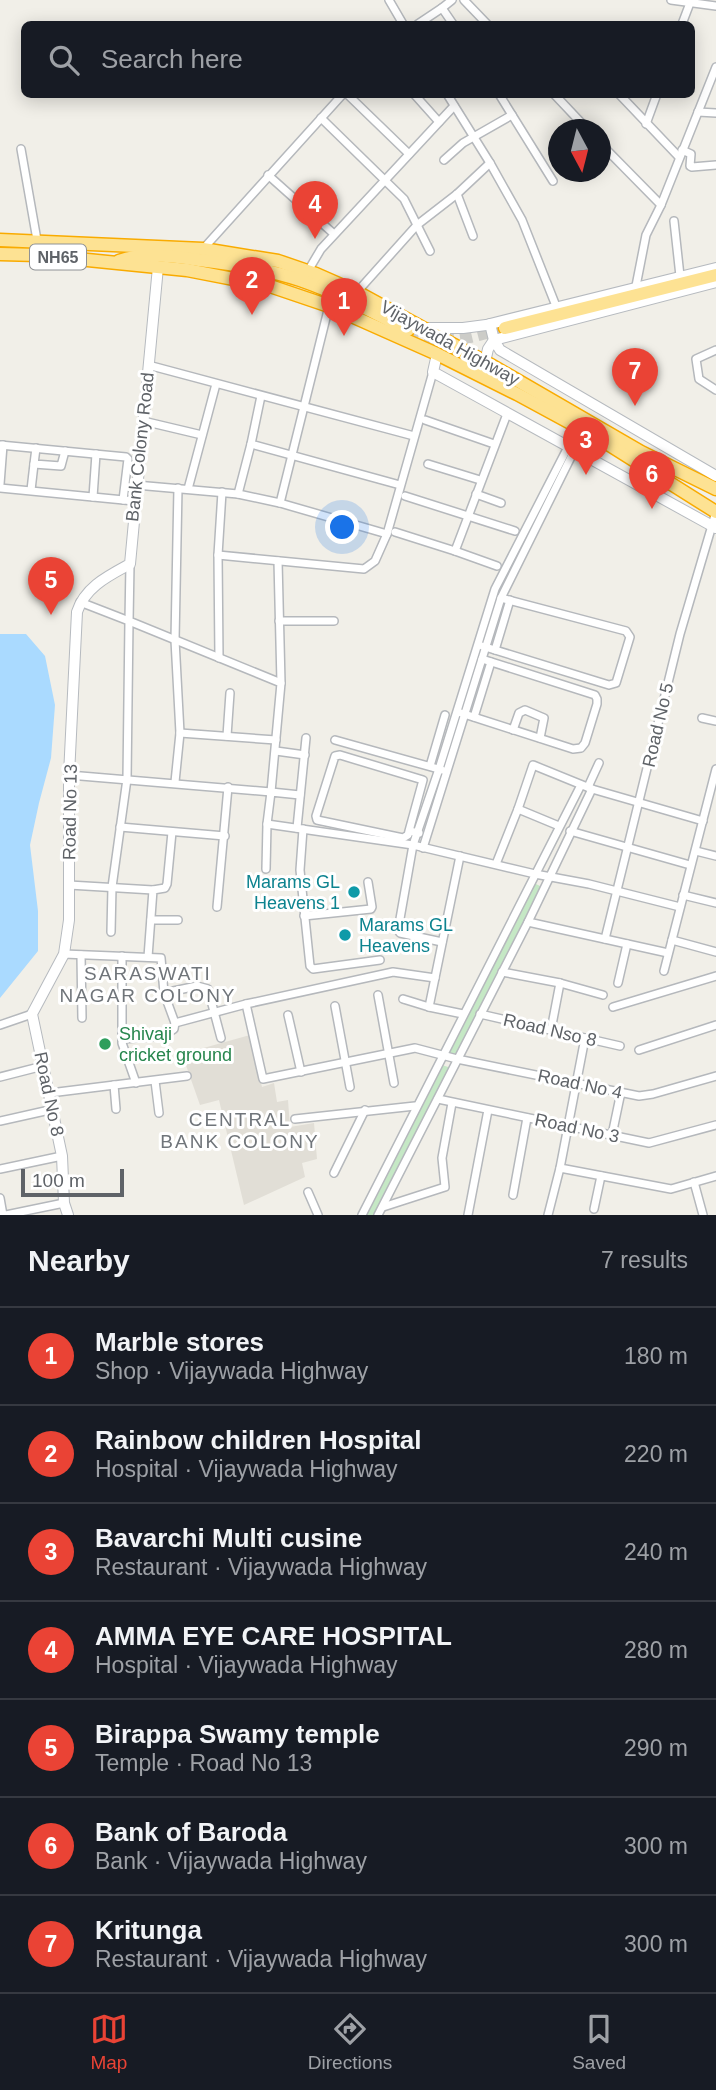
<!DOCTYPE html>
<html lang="en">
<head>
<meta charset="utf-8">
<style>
  body { margin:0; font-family:Arial,sans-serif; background:#242831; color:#f1f3f6 }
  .compass { position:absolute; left:548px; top:119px; width:63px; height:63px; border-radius:50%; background:#171b24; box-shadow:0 4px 18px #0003; rotate:173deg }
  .scale { position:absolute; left:21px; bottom:18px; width:103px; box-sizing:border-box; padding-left:7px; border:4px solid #5f6368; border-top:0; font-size:19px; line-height:24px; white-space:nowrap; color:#5f6368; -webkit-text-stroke:5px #fff; paint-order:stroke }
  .you { position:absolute; left:343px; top:528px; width:24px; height:24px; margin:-18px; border:5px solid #fff; border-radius:50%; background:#1a73e8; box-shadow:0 0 0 10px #1a73e833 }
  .badge { display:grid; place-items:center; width:46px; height:46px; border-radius:50%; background:#ea4335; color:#fff; font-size:23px; font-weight:700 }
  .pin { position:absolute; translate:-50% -58px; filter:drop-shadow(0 2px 4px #0008) }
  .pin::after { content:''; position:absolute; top:37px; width:24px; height:21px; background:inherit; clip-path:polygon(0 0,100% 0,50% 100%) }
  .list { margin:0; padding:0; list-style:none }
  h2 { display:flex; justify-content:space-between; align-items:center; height:91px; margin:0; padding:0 28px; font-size:30px }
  h2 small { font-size:23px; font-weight:400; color:#9ea1a6 }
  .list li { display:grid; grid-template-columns:46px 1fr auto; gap:21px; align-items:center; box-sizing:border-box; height:98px; padding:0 28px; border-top:2px solid #363941 }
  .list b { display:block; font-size:26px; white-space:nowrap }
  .list p { margin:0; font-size:23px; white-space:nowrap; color:#9ea1a6 }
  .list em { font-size:23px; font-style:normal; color:#9ea1a6 }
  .icon { flex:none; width:38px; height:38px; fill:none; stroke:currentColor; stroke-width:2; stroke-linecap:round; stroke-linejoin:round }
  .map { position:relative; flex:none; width:716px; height:1215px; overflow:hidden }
  .search { position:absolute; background:#171b24; box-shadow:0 4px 18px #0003; left:21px; right:21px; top:21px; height:77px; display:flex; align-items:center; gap:18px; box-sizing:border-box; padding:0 24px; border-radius:10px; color:#9ea1a6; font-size:26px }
  .sheet { height:777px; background:#171b24 }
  nav { display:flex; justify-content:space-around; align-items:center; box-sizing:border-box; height:98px; border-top:2px solid #363941; background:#171b24; font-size:19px; color:#9ea1a6 }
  nav a { display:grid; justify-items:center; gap:4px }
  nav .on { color:#ea4335 }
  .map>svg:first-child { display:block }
</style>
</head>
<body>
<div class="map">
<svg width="716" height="1215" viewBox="0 0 716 1215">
  <rect width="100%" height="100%" fill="#f1efe8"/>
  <path fill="#e1ded6" d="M250,1035L262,1087L274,1083L277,1102L288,1100L290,1127L314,1123L317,1159L302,1163L305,1177L244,1205L219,1100L200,1105L182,1054Z"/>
  <g fill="#c5e8c5">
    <path d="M536,884L540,886V890L455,1056L448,1052L532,886Z"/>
    <path d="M442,1065L448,1067L449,1070L375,1215H365Z"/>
  </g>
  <path fill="#aadaff" d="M0,634H26L45,656L55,705L51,758L39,803L30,845L38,911V951L0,998Z"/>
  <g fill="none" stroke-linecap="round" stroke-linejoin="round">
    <path stroke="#ccccc8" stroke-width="12" stroke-dasharray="12 6" stroke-linecap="butt" d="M408,330C444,349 469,337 505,328"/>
    <g stroke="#b5b8bc" stroke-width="10">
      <g id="street">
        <path d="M389,0L403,24"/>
        <path d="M464,0L487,24"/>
        <path d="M671,0L716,6"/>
        <path d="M442,8L452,0"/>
        <path d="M418,24L442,8L453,24"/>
        <path d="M682,24L690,3"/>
        <path d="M347,94L409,154"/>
        <path d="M414,94L439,122"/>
        <path d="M447,94L490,163L522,220L556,306"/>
        <path d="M499,94L512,115"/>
        <path d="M554,94L588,130"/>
        <path d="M619,94L679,157"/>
        <path d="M698,112L716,113"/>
        <path d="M321,118L404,199L430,251"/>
        <path d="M646,124L657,94"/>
        <path d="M600,143L661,205L646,235L636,286"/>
        <path d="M21,149L37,240"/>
        <path d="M682,150L691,154L690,166L692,167L716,165"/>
        <path d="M444,160L463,143L512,115L553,181"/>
        <path d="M268,175L334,234"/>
        <path d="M457,194L473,236"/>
        <path d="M661,205L716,67"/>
        <path d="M674,221L680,276"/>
        <path d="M203,249L343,94"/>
        <path d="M308,271L321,249L454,106"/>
        <path d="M357,292L417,225L457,194L490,163"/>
        <path d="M716,350L696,359L699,379L716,390"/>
        <path d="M148,365L414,436"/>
        <path d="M261,396L251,444L400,485"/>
        <path d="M425,420L494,444"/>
        <path d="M143,421L202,435"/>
        <path d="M0,445L126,457L128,459L123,500"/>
        <path d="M36,448L34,464L61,466L65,451"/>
        <path d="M428,464L480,480"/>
        <path d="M0,484L3,445"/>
        <path d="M136,485L238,494L280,503L387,534"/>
        <path d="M0,488L134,501"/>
        <path d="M188,489L216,384"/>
        <path d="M31,490L34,464"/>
        <path d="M238,494L251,444"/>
        <path d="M476,494L501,503"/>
        <path d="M405,496L515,531"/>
        <path d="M93,497L96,454"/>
        <path d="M280,503L329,306"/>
        <path d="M395,532L455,551L507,414"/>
        <path d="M455,551L497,566"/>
        <path d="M218,555L364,569L375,561L387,534L433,372"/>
        <path d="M278,561L281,683"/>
        <path d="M80,602L129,621L127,779L112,887L111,932"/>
        <path d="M279,621H334"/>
        <path d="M482,646L609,685L616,683L630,637L626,631L501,598"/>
        <path d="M495,650L510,600"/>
        <path d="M219,658L218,555L222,492"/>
        <path d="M461,713L573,749L581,748L585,743L597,704V699L595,695L482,659"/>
        <path d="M474,717L491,662"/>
        <path d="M702,718L716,721"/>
        <path d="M513,730L519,713L525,710L544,718L540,738"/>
        <path d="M180,733L276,740"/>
        <path d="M227,736L230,693"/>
        <path d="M335,740L442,770"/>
        <path d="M276,751L305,755"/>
        <path d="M430,766L445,715"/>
        <path d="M69,775L271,792L281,683L129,621L130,564"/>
        <path d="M175,782L180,733L175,640L178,488"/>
        <path d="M588,787L599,763"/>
        <path d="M300,795L271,792L267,824L413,845L535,874L589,884L680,907"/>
        <path d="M518,809L533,765L592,789L703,821"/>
        <path d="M120,827L225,836"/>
        <path d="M297,828L306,738"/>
        <path d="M303,829L300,870L310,966L313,969L380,960"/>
        <path d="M409,831L423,780L340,755L335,756L316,816L317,820L403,838L408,835L409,831L419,833"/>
        <path d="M570,831L690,865"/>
        <path d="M423,848L501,598L575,449"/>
        <path d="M696,851L716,856"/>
        <path d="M460,856L429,1007L463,1014"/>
        <path d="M496,864L518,809L559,826"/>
        <path d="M266,869L267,824"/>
        <path d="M69,885L153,890"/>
        <path d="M683,895L716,903"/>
        <path d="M217,907L228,787"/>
        <path d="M304,916L371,909L372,907L368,882"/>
        <path d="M151,920H178"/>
        <path d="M528,922L668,953"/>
        <path d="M605,939L680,634L716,512"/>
        <path d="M672,940L716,952"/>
        <path d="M442,942L400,933L398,930L413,845L439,769L495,589L569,445"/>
        <path d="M64,954L161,958L164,993L175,1023L174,1029L163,1036L122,1039"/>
        <path d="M81,955L82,1018"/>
        <path d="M122,956V1043L136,1083"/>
        <path d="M148,957L153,890L165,888L167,884L172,832"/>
        <path d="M664,971L716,769"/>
        <path d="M502,972L560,983L603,995"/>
        <path d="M618,983L627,944"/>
        <path d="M164,993L197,986L208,989L221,1038"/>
        <path d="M378,995L394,1083"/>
        <path d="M403,999L429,1007"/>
        <path d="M246,1004L263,1079L415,1048L457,1059L639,1096L653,1094L716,1076"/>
        <path d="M335,1006L350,1087"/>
        <path d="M613,1007L716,976"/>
        <path d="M480,1014L620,1046"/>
        <path d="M288,1015L301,1072"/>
        <path d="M175,1023L246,1004L393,972L435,978"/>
        <path d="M0,1025L32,1014"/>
        <path d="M551,1030L560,983"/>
        <path d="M639,1050L716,1025"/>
        <path d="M0,1077L43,1066"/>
        <path d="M155,1081L159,1113"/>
        <path d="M114,1085L116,1109"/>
        <path d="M50,1093L187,1076"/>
        <path d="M438,1099L649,1143L716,1125"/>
        <path d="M295,1119L415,1106"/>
        <path d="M0,1121L54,1109"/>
        <path d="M612,1135L621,1092"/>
        <path d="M560,1168L585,1038"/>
        <path d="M0,1169L62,1156"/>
        <path d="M334,1173L365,1110"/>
        <path d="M694,1182L703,1215"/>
        <path d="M308,1192L318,1215"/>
        <path d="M513,1195L527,1118"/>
        <path d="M0,1198L3,1215"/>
        <path d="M383,1207L445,1187L442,1158L452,1103"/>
        <path d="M594,1209L601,1176"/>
        <path d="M6,1215L64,1203"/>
        <path d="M362,1215L581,785"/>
        <path d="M378,1215L528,922L592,789"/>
        <path d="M468,1215L488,1110"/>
        <path d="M548,1215L560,1168L671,1189L716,1176"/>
      </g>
    </g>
    <g stroke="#b6babf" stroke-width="12">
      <g id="secondary">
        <path d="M490,324L494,340L500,350L716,476"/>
        <path d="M424,328H463L486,325L716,268"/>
        <path d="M437,354L433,372L716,528"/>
        <path d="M485,362L488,349L494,340L716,282"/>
        <path d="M68,1215L64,1203L62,1156L32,1014L64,954L69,920V775L77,612C85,587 108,576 130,564L158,267"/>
      </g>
    </g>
    <g stroke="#f9ab00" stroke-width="15">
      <g id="highway">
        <path d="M0,240L203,249L278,261L316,274L357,292L489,364L641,452L716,489"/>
        <path d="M0,254L38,255L187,270L270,286L329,306L437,354L517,394L600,439L716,512"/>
        <path d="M119,261C144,252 172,256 199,260C233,264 267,269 300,280C338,293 373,312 408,330"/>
        <path d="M505,328L716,275"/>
      </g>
    </g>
    <use href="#street" stroke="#fff" stroke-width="7"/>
    <use href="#secondary" stroke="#fff" stroke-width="10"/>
    <use href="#highway" stroke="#fde293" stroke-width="12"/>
  </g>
  <g fill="#0f9aa8" stroke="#fff" stroke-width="2.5">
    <circle cx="354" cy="892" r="7"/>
    <circle cx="345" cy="935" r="7"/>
  </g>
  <circle fill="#2e9e5b" stroke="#fff" stroke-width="2.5" cx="105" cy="1044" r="7"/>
  <g text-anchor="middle" stroke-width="6" stroke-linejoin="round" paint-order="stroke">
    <rect fill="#fff" stroke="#8f9295" stroke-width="2" x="30" y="244.5" width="56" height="25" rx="5"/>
    <g font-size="16" font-weight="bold" fill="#5f6368">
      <text x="58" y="263">NH65</text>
    </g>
    <g font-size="18" fill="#5f6368" stroke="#fff">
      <text transform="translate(450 343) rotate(29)" y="6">Vijaywada Highway</text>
      <text transform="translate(140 447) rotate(-84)" y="6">Bank Colony Road</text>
      <text transform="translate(658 725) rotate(-77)" y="6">Road No 5</text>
      <text transform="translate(70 812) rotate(-89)" y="6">Road No 13</text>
      <text transform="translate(550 1030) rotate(13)" y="6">Road Nso 8</text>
      <text transform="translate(580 1084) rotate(12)" y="6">Road No 4</text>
      <text transform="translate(49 1094) rotate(78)" y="6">Road No 8</text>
      <text transform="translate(577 1128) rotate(12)" y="6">Road No 3</text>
    </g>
    <g font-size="18" fill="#0d838f" stroke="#fff" text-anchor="end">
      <text x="340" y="888">Marams GL<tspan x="340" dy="21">Heavens 1</tspan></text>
      <text x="359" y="931" text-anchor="start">Marams GL<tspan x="359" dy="21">Heavens</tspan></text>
    </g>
    <g font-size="18" fill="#27864d" stroke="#fff" text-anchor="start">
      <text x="119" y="1040">Shivaji<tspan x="119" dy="21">cricket ground</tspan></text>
    </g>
    <g font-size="19" letter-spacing="2" fill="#70757a" stroke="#fff">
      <text x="148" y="980">SARASWATI<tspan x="148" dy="22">NAGAR COLONY</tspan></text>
      <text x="240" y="1126">CENTRAL<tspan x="240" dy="22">BANK COLONY</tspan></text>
    </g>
  </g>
</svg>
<svg class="compass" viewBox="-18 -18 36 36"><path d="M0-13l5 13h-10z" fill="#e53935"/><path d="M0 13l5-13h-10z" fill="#9ea1a6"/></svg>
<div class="scale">100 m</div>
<div class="you"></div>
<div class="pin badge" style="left:344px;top:336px">1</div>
<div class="pin badge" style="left:252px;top:315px">2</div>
<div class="pin badge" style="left:586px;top:475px">3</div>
<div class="pin badge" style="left:315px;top:239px">4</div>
<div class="pin badge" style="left:51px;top:615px">5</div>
<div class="pin badge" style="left:652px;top:509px">6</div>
<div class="pin badge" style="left:635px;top:406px">7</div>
<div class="search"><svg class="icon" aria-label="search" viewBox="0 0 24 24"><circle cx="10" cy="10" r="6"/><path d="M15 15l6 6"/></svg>Search here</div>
</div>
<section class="sheet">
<h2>Nearby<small>7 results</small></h2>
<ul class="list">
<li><span class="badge">1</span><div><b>Marble stores</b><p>Shop · Vijaywada Highway</p></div><em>180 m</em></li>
<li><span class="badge">2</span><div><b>Rainbow children Hospital</b><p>Hospital · Vijaywada Highway</p></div><em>220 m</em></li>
<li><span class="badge">3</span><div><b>Bavarchi Multi cusine</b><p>Restaurant · Vijaywada Highway</p></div><em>240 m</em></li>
<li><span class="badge">4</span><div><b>AMMA EYE CARE HOSPITAL</b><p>Hospital · Vijaywada Highway</p></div><em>280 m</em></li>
<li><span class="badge">5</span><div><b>Birappa Swamy temple</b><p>Temple · Road No 13</p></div><em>290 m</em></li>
<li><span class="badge">6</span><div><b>Bank of Baroda</b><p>Bank · Vijaywada Highway</p></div><em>300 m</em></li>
<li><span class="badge">7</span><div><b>Kritunga</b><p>Restaurant · Vijaywada Highway</p></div><em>300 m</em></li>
</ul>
</section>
<nav>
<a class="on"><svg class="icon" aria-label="map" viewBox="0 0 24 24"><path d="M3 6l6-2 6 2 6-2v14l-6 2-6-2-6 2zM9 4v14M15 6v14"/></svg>Map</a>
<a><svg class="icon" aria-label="directions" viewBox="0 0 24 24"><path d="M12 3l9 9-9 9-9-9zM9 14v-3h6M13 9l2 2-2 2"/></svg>Directions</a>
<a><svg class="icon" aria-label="saved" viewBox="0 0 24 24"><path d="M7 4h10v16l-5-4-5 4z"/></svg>Saved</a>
</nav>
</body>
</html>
